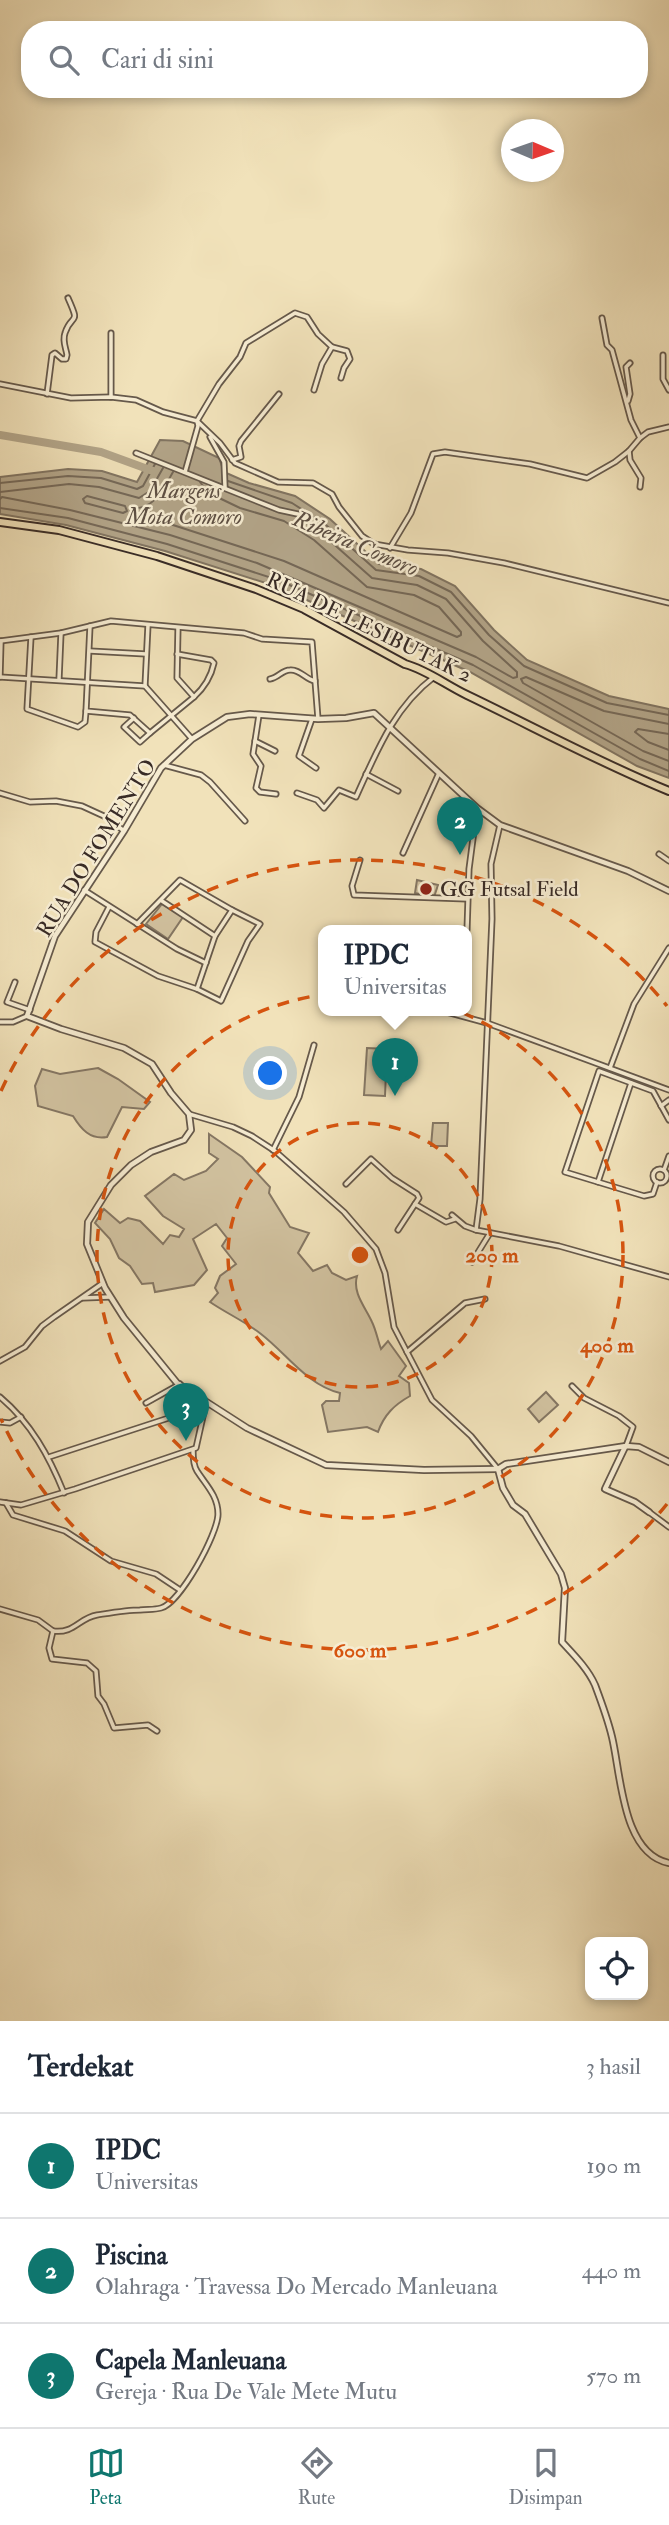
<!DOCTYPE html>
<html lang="id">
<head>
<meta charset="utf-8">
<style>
  body { margin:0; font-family:"IM FELL Double Pica",serif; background:#f2f2f3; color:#1f2937 }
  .controls { position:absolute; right:21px; bottom:21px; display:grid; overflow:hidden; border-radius:14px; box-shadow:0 4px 10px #0003 }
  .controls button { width:63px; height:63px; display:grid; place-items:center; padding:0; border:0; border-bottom:2px solid #e0e1e3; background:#fff; color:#1f2937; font:35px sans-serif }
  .compass { position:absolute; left:501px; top:119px; width:63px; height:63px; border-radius:50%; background:#fff; box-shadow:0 4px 10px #0003; rotate:92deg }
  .you { position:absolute; left:271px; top:1074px; width:24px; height:24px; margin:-18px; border:5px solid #fff; border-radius:50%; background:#1a73e8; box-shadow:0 0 0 10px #1a73e833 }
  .badge { display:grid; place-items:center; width:46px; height:46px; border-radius:50%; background:#0f766e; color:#fff; font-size:23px; font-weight:700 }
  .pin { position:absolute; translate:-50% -58px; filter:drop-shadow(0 2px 4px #0008) }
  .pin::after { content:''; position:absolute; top:37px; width:24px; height:21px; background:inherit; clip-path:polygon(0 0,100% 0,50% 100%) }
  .popup { position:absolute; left:318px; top:925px; width:154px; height:91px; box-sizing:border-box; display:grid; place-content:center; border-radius:14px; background:#fff; filter:drop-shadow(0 2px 5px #0005); font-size:23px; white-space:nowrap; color:#747a83 }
  .popup b { font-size:26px; color:#1f2937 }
  .popup::after { content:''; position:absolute; left:50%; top:100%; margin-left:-14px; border:14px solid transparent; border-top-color:#fff }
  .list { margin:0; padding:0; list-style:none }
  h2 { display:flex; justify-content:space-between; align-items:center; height:91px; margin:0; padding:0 28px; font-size:30px }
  h2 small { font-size:23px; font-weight:400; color:#747a83 }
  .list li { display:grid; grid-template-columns:46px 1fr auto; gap:21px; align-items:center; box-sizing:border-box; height:105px; padding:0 28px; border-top:2px solid #e0e1e3 }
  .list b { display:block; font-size:26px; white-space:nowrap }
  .list p { margin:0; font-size:23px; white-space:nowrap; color:#747a83 }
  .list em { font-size:23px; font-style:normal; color:#747a83 }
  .icon { flex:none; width:38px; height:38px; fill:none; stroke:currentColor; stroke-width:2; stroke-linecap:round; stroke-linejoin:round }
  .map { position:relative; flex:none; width:669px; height:2021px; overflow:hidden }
  .search { position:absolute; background:#fff; box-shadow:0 4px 10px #0003; left:21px; right:21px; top:21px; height:77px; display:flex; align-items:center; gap:18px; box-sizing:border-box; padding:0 24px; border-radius:28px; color:#747a83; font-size:26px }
  .sheet { height:406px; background:#fff }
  nav { display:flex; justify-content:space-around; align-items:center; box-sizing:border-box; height:98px; border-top:2px solid #e0e1e3; background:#fff; font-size:19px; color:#747a83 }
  nav a { display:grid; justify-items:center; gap:4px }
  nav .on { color:#0f766e }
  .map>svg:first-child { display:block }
</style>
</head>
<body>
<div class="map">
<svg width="669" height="2021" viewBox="0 0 669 2021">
  <rect width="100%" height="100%" fill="#f1e2ba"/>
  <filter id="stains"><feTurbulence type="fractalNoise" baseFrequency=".00286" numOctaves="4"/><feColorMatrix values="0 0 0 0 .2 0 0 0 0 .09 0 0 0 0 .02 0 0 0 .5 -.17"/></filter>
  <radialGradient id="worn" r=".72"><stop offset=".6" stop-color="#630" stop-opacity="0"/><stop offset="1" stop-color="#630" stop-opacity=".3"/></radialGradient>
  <g fill="#d2c3a1" stroke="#857764" stroke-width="2">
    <path d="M417,880L438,885L434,897L415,893Z"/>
    <path d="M162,904L183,917L168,939L146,924Z"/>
    <path d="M367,1048L387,1049L385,1096L364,1095Z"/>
    <path d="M98,1068L118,1079L150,1102L144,1109L122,1107L107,1137C90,1140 81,1129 73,1116L38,1106L35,1086L42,1069L60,1074Z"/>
    <path d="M433,1123H448L447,1146H431Z"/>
    <path d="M209,1134L242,1157L270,1187L269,1193L290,1227L309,1233L298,1253L313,1271L327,1265L332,1273L346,1280L357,1276C352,1293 366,1308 372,1322C376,1330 378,1341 381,1349L388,1341L406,1366L399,1376L409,1383L410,1396C394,1405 384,1415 378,1432L367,1427L328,1432L322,1405L326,1401H339L340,1393C307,1385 287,1354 261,1334C246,1322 226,1313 210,1302L218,1293L215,1288L220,1276L236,1264L222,1246L227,1238L216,1224L193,1239L207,1270L194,1285L155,1292L153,1283L142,1284L130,1266L119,1258L110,1239L95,1223L104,1209L120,1223L128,1218L140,1221L163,1244L170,1235L179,1237L184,1229L163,1216L145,1196L174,1174L184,1180L206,1171L218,1159L209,1153Z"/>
    <path d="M546,1392L558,1405L539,1422L528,1409Z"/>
  </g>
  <path fill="#b2a488" stroke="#817461" stroke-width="2" d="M160,440L183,441L219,458L224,472L249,483L295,496L330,519L379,564L421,569L455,586L494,630L527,660L609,696L669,709V778L637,766L470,672L275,586L165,551L66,525L0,514V477L68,469L102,471L137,482Z"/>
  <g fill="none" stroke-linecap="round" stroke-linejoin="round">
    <g stroke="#756857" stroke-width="2">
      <path d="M173,472C162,491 156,508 131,509L130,514L173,525L284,561L457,637L461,635V632L439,607L414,595L367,587L314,540L284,521L240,508L215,496L207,491L200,482"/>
      <path d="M228,481L292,503L306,512"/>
      <path d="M0,483L68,476L101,478L137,489L143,486L155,464"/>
      <path d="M0,492L69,484L99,487L139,498L150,491L163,468"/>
      <path d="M87,496L125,506L127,511L123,513L85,503L83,499Z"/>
      <path d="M0,499L2,497L70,510L170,535L257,563L476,657L513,678L517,677V672L483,641L446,599L417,585L372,578L320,532L299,518"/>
      <path d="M0,508L68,518L167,544L278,580L473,665L640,759L669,771"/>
      <path d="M310,515L326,525L376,570L419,576L451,592L489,635L524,666L607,703L669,715"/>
      <path d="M669,724L604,711L526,677L521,679L523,683L643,751L669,761"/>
      <path d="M669,734L638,729L635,732L648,742L669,750"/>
    </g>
    <path stroke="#b2a488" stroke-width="8" d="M0,435L101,452L153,471"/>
    <g stroke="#66594b" stroke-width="7">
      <g id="minor">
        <path d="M602,318L607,345L612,350L631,420L640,438"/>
        <path d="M332,347L347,351L350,359L344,368L341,378"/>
        <path d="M663,355V379L669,390"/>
        <path d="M0,384L71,398L111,397L136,400L163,412L197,421L220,443L235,463L278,482L313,483L332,494L339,507L362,536L374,544L408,550L448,553L504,563L669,603"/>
        <path d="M47,394L52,355L55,353L62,359H66L67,355C66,348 62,341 65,333C72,312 81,327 68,298"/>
        <path d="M111,397V333"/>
        <path d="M628,401L630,394L626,367L630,363"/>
        <path d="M210,437L224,462L225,487"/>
        <path d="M629,451L630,460L641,478L640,487"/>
        <path d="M136,453L279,510L307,516"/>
        <path d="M232,460L241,457L239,446L241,441L279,394"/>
        <path d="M185,472L198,426L197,421L219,384L240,357L246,343L295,313L307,317L318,334L332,347L322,364L314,390"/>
        <path d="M390,548L411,513L433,454L445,452L530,464L587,478L615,462L629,451L640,438L648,432L669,427"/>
        <path d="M90,626L86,711L130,715L150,733L194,697L177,678L178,628"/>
        <path d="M31,637L27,709L78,727L85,722L86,711"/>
        <path d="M0,641L61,633L111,621L244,633L262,639L312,642L318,719"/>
        <path d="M90,651L146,654"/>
        <path d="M177,654L211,660L214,663C211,677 205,687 194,697"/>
        <path d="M0,677L145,686L192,739"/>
        <path d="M0,677L1,641"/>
        <path d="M59,679L61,633"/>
        <path d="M270,679C278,678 282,670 290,670C300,669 305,679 315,681"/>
        <path d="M145,686L148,625"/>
        <path d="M259,715L255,741L275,751"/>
        <path d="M134,718L124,727L140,742L150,733"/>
        <path d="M312,719L299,756L316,768"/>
        <path d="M255,741L253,754L261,766L256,788L260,792L276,794"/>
        <path d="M164,765L201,775L210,782L245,821"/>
        <path d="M366,774L398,791"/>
        <path d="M0,793L30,802L56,801L82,806L106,817L124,831"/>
        <path d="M297,793L317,800L324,808L339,790L356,797C376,753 394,707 434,677"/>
        <path d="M403,853L439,773"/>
        <path d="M659,854L669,861"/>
        <path d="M360,860L352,886L354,895L467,899"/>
        <path d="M84,890L177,949L206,963"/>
        <path d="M162,901L215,936"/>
        <path d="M109,907L96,932L95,942L158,976L197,989L215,936L232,910L180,880L137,924"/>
        <path d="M467,930L469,869L477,808"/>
        <path d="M15,982L7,1002L30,1010"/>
        <path d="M197,989L221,1001L248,941L260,924L232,910"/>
        <path d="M439,1010L487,1023L669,1090"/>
        <path d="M0,1022H13L27,1016"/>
        <path d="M610,1068L634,1004L669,948"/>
        <path d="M661,1106L669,1100"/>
        <path d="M189,1114L233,1127L252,1136L275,1151L344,1212L376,1249L385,1273L394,1327L432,1400L471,1436L498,1469"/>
        <path d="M273,1150L299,1097L314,1045"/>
        <circle cx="660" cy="1176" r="7"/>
        <path d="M664,1170L669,1156"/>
        <path d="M598,1182L631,1083"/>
        <path d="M657,1182L653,1194L644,1196L565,1172L599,1071L653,1091L669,1120"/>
        <path d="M346,1184L371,1159L392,1178L417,1194L419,1198L398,1230"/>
        <path d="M415,1204L446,1222L455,1219"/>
        <path d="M452,1215L465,1226L476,1230L559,1246L669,1277"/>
        <path d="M476,1230L480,1199L492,919L491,864L500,825"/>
        <path d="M472,1262L490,1233"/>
        <path d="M83,1298L110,1297"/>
        <path d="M407,1352L465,1303L485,1299"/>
        <path d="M0,1361L25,1347L42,1326L54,1317L103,1283"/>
        <path d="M572,1386L584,1398L619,1416L633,1427L626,1446"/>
        <path d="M0,1397C31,1423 49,1456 64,1493"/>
        <path d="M146,1403L180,1384"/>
        <path d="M0,1422L10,1423L21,1417"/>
        <path d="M49,1457L187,1412L206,1403"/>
        <path d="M0,1502L21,1505L75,1489L196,1448L206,1403"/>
        <path d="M6,1503L13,1515L65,1531L111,1561L156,1574L180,1590"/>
        <path d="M649,1512L669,1527"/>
        <path d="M0,1609L38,1620L53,1631L49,1648L52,1659L87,1663L96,1671L98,1696L104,1704L114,1728L148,1725L157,1731"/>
        <path d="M53,1631C74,1634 79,1618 97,1615C110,1613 127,1610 140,1610C147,1609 154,1610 161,1608C180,1603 218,1534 218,1514C218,1496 206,1485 197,1471C193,1465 193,1457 193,1450"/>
      </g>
    </g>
    <g stroke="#66594b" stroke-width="8">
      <g id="tertiary">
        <path d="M625,1447L605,1489L635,1502L649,1512"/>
        <path d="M498,1469L424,1470L326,1465L247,1428L177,1383L124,1318L105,1288L87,1244L88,1222L111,1185L131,1165L151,1152L184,1140L191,1130L189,1114L171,1093L152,1064L124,1048L61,1029L27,1016L55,936L124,831L161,768L192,739L227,717L250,714L318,719L346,718L374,713L477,808L500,825L628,871L669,891"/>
        <path d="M498,1469L503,1488L513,1505L525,1514L561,1574L565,1588L562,1642C574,1655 588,1669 595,1685C601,1701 608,1720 612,1737C621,1774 622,1854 669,1863"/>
        <path d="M498,1469L506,1464L626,1446L639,1447L669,1462"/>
      </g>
    </g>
    <g stroke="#382b26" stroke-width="10">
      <path id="primary" d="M0,522L59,530L157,556L256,589L304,609L405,664C427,670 446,685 467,695C534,727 600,763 669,791"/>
    </g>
    <use href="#minor" stroke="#f6ecd2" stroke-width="3.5"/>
    <use href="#tertiary" stroke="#f6ecd2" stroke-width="4.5"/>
    <use href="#primary" stroke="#f1e2ba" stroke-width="6"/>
  </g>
  <g fill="none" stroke="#d6540f" stroke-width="3.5" stroke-dasharray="12 9">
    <circle cx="360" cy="1255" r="132"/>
    <circle cx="360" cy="1255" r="263"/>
    <path d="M667 1504A395 395 0 0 1 1 1419M1 1091A395 395 0 0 1 667 1006"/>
  </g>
  <circle fill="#8f2418" stroke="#f6ecd2" stroke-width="2.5" cx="426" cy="889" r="7"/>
  <g text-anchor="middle" stroke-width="5" stroke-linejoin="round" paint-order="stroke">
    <g font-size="21" fill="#382b26" stroke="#f6ecd2">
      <text transform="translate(369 627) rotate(26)" y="7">RUA DE LESIBUTAK 2</text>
      <text transform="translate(96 848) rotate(-58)" y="7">RUA DO FOMENTO</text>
    </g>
    <g font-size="21" fill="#382b26" stroke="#f6ecd2" text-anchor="start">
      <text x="440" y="896">GG Futsal Field</text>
    </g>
    <g font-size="23" font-style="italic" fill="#5d4f43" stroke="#f6ecd2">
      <text x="184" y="498">Margens<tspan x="184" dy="26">Mota Comoro</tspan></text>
      <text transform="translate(356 543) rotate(23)" y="8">Ribeira Comoro</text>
    </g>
  </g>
  <circle cx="360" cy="1255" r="10" fill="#d6540f" stroke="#f6ecd2" stroke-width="3.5"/>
  <g font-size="21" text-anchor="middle" font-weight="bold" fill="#d6540f" stroke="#f6ecd2" stroke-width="5" stroke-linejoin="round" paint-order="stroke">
    <text x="492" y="1262">200 m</text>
    <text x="607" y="1352">400 m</text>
    <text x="360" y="1657">600 m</text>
  </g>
  <rect width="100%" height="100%" filter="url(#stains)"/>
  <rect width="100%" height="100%" fill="url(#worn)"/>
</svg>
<div class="controls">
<button><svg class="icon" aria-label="locate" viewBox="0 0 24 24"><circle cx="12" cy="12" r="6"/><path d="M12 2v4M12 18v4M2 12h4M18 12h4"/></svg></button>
</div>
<svg class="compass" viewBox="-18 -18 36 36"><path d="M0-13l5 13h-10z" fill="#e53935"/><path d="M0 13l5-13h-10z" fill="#747a83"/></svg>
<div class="you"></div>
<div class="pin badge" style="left:395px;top:1096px">1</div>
<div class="popup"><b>IPDC</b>Universitas</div>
<div class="pin badge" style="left:460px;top:855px">2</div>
<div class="pin badge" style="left:186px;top:1441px">3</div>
<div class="search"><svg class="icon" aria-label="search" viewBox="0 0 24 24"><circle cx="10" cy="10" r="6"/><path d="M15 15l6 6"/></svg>Cari di sini</div>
</div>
<section class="sheet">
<h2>Terdekat<small>3 hasil</small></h2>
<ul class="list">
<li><span class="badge">1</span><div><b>IPDC</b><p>Universitas</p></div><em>190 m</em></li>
<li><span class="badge">2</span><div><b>Piscina</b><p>Olahraga · Travessa Do Mercado Manleuana</p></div><em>440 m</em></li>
<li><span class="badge">3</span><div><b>Capela Manleuana</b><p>Gereja · Rua De Vale Mete Mutu</p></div><em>570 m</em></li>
</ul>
</section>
<nav>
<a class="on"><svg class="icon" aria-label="map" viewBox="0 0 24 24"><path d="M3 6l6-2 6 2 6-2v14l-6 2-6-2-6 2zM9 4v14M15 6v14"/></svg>Peta</a>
<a><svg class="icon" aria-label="directions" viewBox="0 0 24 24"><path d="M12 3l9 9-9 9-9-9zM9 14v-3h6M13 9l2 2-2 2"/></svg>Rute</a>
<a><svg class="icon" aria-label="saved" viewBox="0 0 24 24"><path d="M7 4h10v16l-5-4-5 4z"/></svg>Disimpan</a>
</nav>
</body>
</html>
